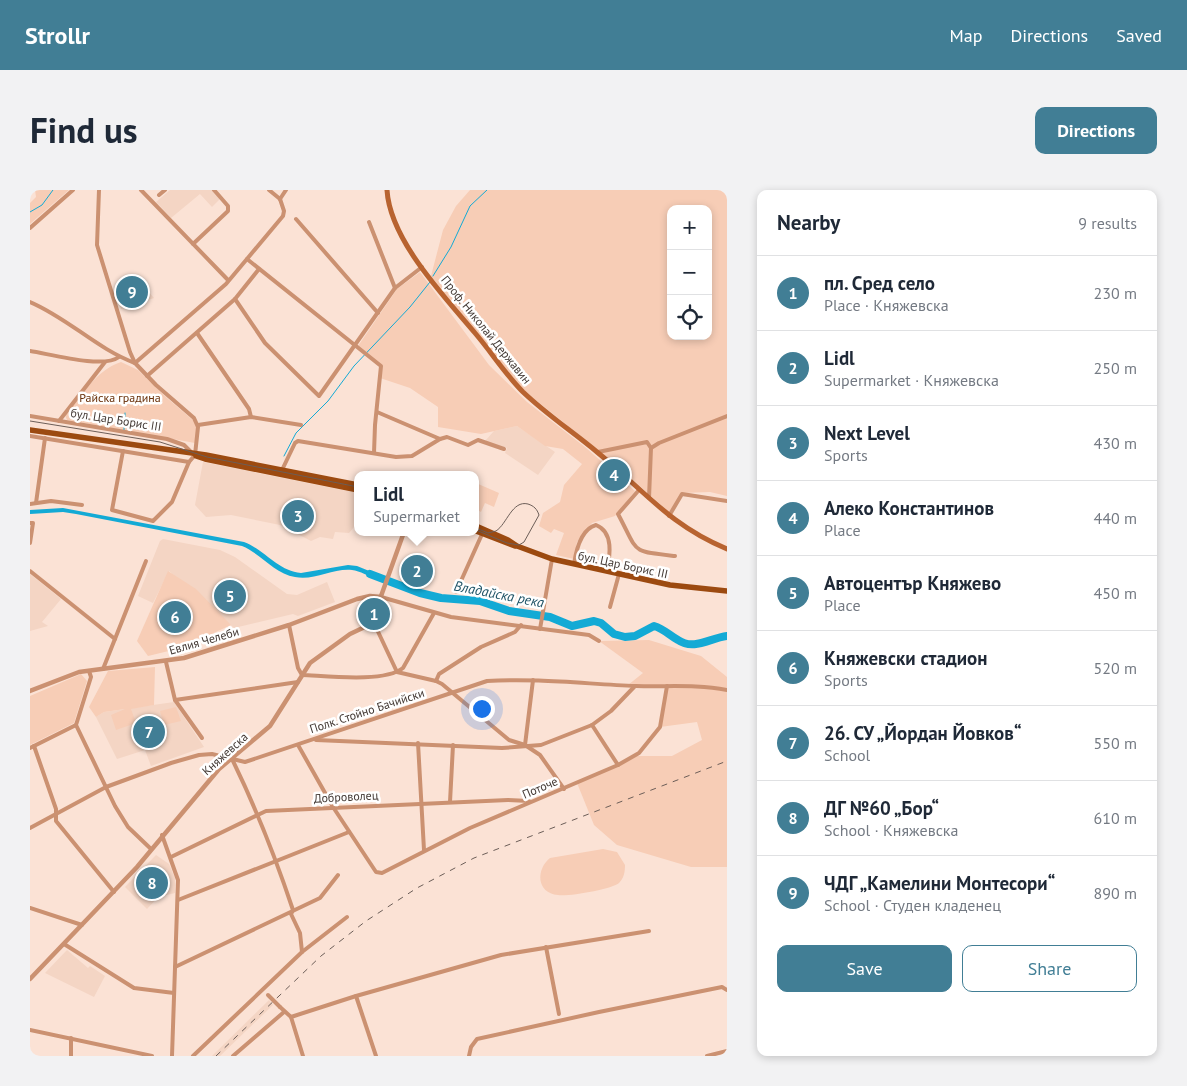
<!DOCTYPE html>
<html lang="en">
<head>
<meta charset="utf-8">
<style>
  body { margin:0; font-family:"PT Sans",sans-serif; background:#f2f2f3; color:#1f2937 }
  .controls { position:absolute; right:15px; top:15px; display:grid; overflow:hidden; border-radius:10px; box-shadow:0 2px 8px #0003 }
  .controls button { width:45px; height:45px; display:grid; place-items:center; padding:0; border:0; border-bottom:1px solid #e0e1e3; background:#fff; color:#1f2937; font:25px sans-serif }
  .you { position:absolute; left:451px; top:518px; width:18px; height:18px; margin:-12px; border:4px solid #fff; border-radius:50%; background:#1a73e8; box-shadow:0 0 0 8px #1a73e833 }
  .badge { display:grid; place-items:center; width:32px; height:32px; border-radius:50%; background:#417e95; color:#fff; font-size:16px; font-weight:700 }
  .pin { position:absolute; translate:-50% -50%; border:2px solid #fff; box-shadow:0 1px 5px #0006 }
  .popup { position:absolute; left:324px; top:281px; width:125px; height:65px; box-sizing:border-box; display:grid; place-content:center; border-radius:10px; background:#fff; filter:drop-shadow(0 1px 4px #0005); font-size:16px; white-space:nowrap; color:#747a83 }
  .popup b { font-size:19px; color:#1f2937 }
  .popup::after { content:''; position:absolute; left:50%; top:100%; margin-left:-10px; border:10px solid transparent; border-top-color:#fff }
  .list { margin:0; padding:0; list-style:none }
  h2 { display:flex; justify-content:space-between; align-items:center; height:65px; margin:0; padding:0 20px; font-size:21px }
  h2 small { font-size:16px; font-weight:400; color:#747a83 }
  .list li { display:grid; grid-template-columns:32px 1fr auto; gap:15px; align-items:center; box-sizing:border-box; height:75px; padding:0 20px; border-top:1px solid #e0e1e3 }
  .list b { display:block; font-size:19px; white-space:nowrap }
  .list p { margin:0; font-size:16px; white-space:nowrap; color:#747a83 }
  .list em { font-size:16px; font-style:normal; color:#747a83 }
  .actions { display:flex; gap:10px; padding:15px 20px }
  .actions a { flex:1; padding:11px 0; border:1px solid #417e95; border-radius:10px; text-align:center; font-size:18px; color:#417e95 }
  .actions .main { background:#417e95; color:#fff }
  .icon { flex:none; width:28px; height:28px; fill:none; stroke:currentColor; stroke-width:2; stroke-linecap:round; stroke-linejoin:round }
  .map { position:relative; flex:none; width:697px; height:866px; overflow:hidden; border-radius:10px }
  header { display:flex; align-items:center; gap:30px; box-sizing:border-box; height:70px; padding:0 25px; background:#417e95; color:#fff }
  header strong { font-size:24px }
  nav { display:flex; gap:28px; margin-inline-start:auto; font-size:18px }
  .intro { display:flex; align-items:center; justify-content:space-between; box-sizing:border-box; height:120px; padding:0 30px }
  h1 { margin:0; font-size:35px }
  .button { padding:12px 22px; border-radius:10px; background:#417e95; color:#fff; font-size:18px; font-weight:700 }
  main { display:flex; gap:30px; padding:0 30px }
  aside { flex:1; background:#fff; border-radius:10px; box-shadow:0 2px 8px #0003 }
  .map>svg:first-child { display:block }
</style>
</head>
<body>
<header>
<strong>Strollr</strong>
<nav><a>Map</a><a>Directions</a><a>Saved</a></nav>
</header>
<div class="intro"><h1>Find us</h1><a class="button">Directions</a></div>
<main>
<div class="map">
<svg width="697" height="866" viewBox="0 0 697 866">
  <rect width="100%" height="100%" fill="#fbe2d5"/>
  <g fill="#f4d5c4">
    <path d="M140,0H182L190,9L182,17L170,4L141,28L126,12Z"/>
    <path d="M108,90L124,108L91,119L84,97Z"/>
    <path d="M487,236L525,262L508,285L475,263L477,258L455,251L464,241Z"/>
    <path d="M173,272L328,303L324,337L319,343L305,342L303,349L290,347L281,351L250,335L201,325L176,327L165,315Z"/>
    <path d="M133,349L190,360L205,367L257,404L267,405L297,392L305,412L268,426L263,424L204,438L139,381L123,413L108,406L130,351Z"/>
    <path d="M0,384L31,409L12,432L18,436L0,441Z"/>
    <path d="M144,512L174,557L121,576L115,560L87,569L66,527L74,522Z"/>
    <path d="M126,665L139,674L145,688V703L128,707L117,719L95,697Z"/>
    <path d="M37,760L58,778L60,776L75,786L64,807L15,783Z"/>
    <path d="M239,810L243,815L190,866H182Z"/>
  </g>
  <g fill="#f7cdb6" fill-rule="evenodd">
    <path d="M5,0H39L0,34V13L6,7Z"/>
    <path d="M440,0H697V306L680,302L652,303L640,323L582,271L498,204L477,182L401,86L413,40L426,16ZM641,19H678V146H641Z"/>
    <path d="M390,82L459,175L497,212L555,257L605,301L585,326L562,333L547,352L544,369L526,365L534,343L524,339L521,343L509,336L513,323L530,312L534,295L552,274L533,259L515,256L487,236L451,244L408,237V217L380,198L350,188L352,175L328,156L367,99Z"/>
    <path d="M91,172L108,180L137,208L164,231L167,239L165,253L37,230L35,225C52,206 66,180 91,172Z"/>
    <path d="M446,293L469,303L464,317L455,313L451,322L446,319Z"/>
    <path d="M138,381L166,399L201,435L151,458L118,466L107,451Z"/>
    <path d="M619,450L671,466L697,487V677H661L587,655L564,635L547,593L588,575L601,566H642L672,550L667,532L630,537L637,496L598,495L613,483L569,451Z"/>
    <path d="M125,477L124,515L101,519L106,533L86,540L81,525L95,519L74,522L66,527L59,517L78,481Z"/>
    <path d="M51,484L57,491L44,533L0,555V506Z"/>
    <path d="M146,517L151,531L134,535L130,521Z"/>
    <path d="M573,659L587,662L595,675C595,682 594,688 589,693C583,699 537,707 528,705C506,703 506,679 520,668Z"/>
  </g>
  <path fill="#13aad5" d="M33,318L214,352C235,360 248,381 271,383L318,375L327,376L349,385L347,390C339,386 330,381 322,380C303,378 284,391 265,387C245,384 230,363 212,356L46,324L33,322L0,324V320Z"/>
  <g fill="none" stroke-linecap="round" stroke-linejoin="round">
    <g stroke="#13aad5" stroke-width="1">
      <path d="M0,22L12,15L23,0"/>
      <path d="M403,86L421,57L440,16L457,0"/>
      <path d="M95,230V223"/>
      <path d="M94,241V234"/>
      <path d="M254,266L266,243L298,211L324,176L380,117L400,92"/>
    </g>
    <path stroke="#13aad5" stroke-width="8" d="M340,384L390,403L411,408L450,411L479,421L520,427L542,436L564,431L571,433L584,444L595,447L605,446L624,436C634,439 639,445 648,450C664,461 680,448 697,446"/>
    <g stroke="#cb9171" stroke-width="4">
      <path d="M69,0L67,55L100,162L105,173L126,195L164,228L168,237L165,265"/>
      <path d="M111,0L198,90"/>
      <path d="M239,0L250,9"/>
      <path d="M129,5L135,0"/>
      <path d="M250,9L256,0"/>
      <path d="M266,29L348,123"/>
      <path d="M339,32L365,98"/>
      <path d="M0,38L43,0"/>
      <path d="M163,54L198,21V16L184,0"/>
      <path d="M217,69L351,176L345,235L344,263"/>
      <path d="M205,109L235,153L289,206L365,98L392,77"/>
      <path d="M0,112C38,128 67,159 105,173"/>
      <path d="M167,143L219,219L221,227"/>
      <path d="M0,161C20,164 73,179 89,167"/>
      <path d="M105,173L196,94L253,26L254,21L250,9"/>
      <path d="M117,186L205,109L229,79"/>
      <path d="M347,222L410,249L417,247L438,255L448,250L474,259"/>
      <path d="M0,226L137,249L154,255L161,262"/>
      <path d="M29,231L75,172"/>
      <path d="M168,235L221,227L271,235"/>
      <path d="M0,246L159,272"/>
      <path d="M621,258L629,253L697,226"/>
      <path d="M93,261L82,320L123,331L142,312L159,272L165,265"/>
      <path d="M568,262L617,252L621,258L619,308"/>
      <path d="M252,280L265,253L268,251L366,267L382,266L410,249"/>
      <path d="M609,300L588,324C609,363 599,361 645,366"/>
      <path d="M6,313L15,248"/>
      <path d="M0,314L21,311L52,315"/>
      <path d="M639,326L652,304L697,311"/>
      <path d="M0,333H3L0,353"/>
      <path d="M544,374C546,361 551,339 566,335C584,342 580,366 577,381"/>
      <path d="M0,381L85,449"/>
      <path d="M426,402L453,342"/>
      <path d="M351,407L421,427L559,445L569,451"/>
      <path d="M580,417L589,384"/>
      <path d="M343,431L367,482L406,491L412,494L479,550L495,555L510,565L534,599"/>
      <path d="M259,435L268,478L272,485C297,486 354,493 373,478L404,423"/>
      <path d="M510,439L522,369"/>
      <path d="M136,472L145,510L172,548"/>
      <path d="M73,479L116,371"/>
      <path d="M59,481L61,487L46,535L85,616L98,637L121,659"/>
      <path d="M406,491L409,484L451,457L485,442L491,435"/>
      <path d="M145,510L268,492"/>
      <path d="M562,535L588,575"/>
      <path d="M286,550L472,558L511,555L562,535L581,521L605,496"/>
      <path d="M388,553L394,660"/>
      <path d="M268,555L303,617L346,682L352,683L440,638L588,575L609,563L630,537L637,496"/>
      <path d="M495,555L503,490"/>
      <path d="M4,556L26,619V631L84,702"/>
      <path d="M0,558L46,535"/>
      <path d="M202,569C227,620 245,666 263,720L261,724L270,743L272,762"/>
      <path d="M420,612L423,555"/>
      <path d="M0,638L76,597L141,573L169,565L182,564L215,572L457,491C507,488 556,494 606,496C637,497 667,494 697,500"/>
      <path d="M132,645L148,690L142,866"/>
      <path d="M141,667L236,621L478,610L499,611"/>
      <path d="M148,710L319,642"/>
      <path d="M0,718L52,735"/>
      <path d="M34,754L104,798L144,803"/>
      <path d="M516,757L529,824"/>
      <path d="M145,777L290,708L308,685"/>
      <path d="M326,806L346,866"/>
      <path d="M250,817L261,827"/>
      <path d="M0,840L122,866"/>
      <path d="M41,848V866"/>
      <path d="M163,866L272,762L317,727"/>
      <path d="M203,866L254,822"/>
      <path d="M273,866L261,827L326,806L471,765L619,741"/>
      <path d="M439,866L441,857L447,849L569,822L692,797L697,800"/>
      <path d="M677,866L697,861"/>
    </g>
    <g stroke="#cb9171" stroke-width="4.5">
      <path d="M0,501L49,482L154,468L259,435L327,409L340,406L351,407"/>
      <path d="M0,789L107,677L189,579L240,536L280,473L320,444L341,434L374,342"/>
    </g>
    <path stroke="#b86330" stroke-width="5" d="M357,0C360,50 414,106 445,143C462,163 475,184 493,202C516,224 543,242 567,262C614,300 639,335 697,359"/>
    <g stroke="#9c4a10" stroke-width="5.5">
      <path d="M0,240L176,265L328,295"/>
      <path d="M166,266L175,269L328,300"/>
      <path d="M446,336L478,350L487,356L522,369L640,395L697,401"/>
      <path d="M446,341L485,356"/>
    </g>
    <g stroke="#6c5e58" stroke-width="1">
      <path d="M0,231L130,252L177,267L328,297"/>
      <path d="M446,338L458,343L466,341C477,334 482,310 498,314C504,316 507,319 509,325L494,352L489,355L477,353L446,340"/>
    </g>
    <path stroke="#6c5e58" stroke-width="1" stroke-dasharray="6 6" stroke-linecap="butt" d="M186,866L291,766L336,731L387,698L444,668L697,571"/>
    <path stroke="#cb9171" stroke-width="4" d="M238,805L250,817"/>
  </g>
  <g text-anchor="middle" stroke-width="5" stroke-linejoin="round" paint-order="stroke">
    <g font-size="12" fill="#423833" stroke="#fff">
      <text transform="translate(456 140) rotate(51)" y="4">Проф. Николай Державин</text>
      <text transform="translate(86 230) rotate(9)" y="4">бул. Цар Борис III</text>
      <text transform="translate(593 375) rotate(12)" y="4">бул. Цар Борис III</text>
      <text transform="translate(174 451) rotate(-16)" y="4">Евлия Челеби</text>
      <text transform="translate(337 521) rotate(-18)" y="4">Полк. Стойно Бачийски</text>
      <text transform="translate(195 564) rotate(-42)" y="4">Княжевска</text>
      <text transform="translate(510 598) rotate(-23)" y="4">Поточе</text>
      <text transform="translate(316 607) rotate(-3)" y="4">Доброволец</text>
    </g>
    <g font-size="12" fill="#682f08" stroke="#fff">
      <text x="90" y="212">Райска градина</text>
    </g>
    <g font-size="14" font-style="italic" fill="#205467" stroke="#fff">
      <text transform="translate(469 404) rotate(11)" y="5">Владайска река</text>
    </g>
  </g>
</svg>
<div class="controls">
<button>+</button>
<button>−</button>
<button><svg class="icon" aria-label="locate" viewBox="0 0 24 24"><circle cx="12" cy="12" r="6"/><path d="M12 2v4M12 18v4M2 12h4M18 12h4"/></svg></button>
</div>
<div class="you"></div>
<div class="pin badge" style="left:344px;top:424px">1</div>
<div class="pin badge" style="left:387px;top:381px">2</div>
<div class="popup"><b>Lidl</b>Supermarket</div>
<div class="pin badge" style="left:268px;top:326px">3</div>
<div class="pin badge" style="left:584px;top:285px">4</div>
<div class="pin badge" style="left:200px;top:406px">5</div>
<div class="pin badge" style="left:145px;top:427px">6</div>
<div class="pin badge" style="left:119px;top:542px">7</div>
<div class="pin badge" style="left:122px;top:693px">8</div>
<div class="pin badge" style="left:102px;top:102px">9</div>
</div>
<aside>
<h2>Nearby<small>9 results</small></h2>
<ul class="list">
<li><span class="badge">1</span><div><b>пл. Сред село</b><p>Place · Княжевска</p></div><em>230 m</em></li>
<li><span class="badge">2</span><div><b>Lidl</b><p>Supermarket · Княжевска</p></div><em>250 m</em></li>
<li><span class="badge">3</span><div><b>Next Level</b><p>Sports</p></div><em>430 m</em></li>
<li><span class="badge">4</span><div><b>Алеко Константинов</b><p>Place</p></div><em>440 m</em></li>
<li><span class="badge">5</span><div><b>Автоцентър Княжево</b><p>Place</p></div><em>450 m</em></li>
<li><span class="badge">6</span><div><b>Княжевски стадион</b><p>Sports</p></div><em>520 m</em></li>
<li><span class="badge">7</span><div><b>26. СУ „Йордан Йовков“</b><p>School</p></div><em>550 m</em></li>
<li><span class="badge">8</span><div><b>ДГ №60 „Бор“</b><p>School · Княжевска</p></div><em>610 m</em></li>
<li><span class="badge">9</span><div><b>ЧДГ „Камелини Монтесори“</b><p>School · Студен кладенец</p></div><em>890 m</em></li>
</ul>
<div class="actions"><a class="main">Save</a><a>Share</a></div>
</aside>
</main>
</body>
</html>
